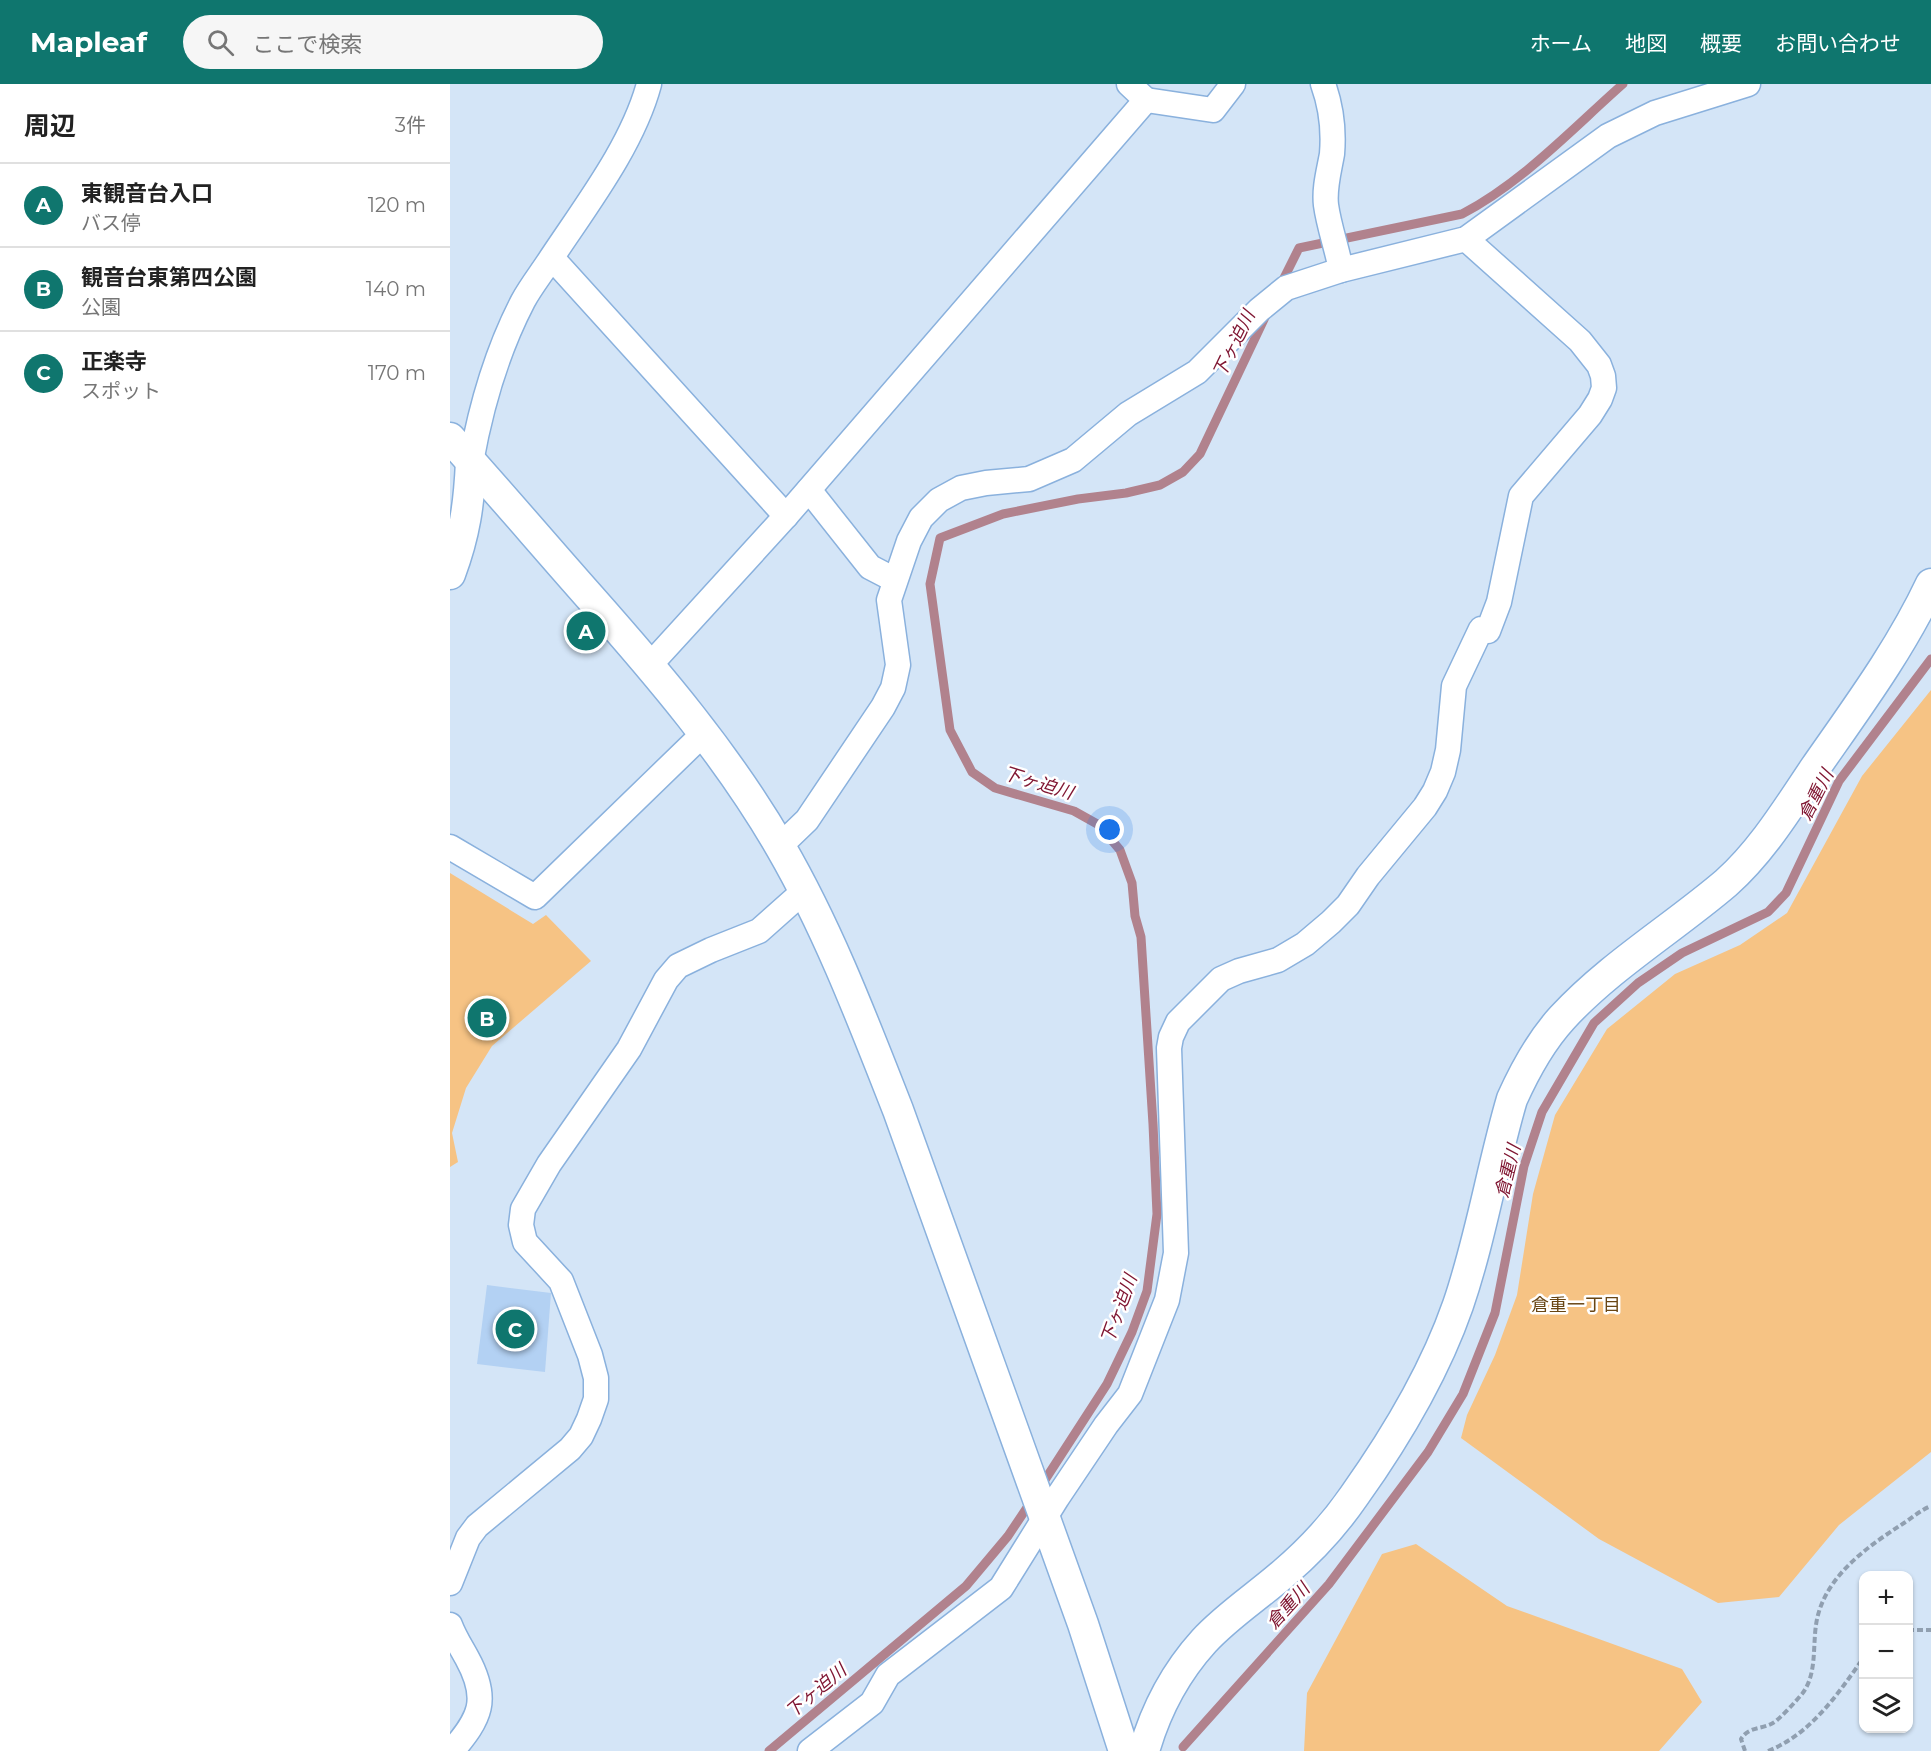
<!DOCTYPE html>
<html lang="ja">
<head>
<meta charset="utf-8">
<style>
  body { margin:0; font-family:Montserrat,"Noto Sans JP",sans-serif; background:#f6f6f6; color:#222 }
  .controls { position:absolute; right:18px; bottom:18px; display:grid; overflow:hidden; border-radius:12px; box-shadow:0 2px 4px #0004 }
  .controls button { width:54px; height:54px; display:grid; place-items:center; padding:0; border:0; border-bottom:2px solid #e0e0e0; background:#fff; color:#222; font:30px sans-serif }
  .you { position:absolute; left:660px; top:746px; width:21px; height:21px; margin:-15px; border:4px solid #fff; border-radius:50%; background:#1a73e8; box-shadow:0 0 0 9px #1a73e833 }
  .badge { display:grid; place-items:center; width:39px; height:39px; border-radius:50%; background:#0f766e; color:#fff; font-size:20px; font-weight:700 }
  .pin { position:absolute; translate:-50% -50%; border:3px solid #fff; box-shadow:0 2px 6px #0006 }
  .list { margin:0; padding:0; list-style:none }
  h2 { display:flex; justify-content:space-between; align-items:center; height:78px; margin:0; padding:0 24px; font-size:26px }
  h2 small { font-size:20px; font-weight:400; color:#767676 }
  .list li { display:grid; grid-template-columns:39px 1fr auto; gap:18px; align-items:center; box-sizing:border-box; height:84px; padding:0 24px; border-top:2px solid #e0e0e0 }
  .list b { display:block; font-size:22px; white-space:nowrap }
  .list p { margin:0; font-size:20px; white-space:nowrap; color:#767676 }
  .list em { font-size:20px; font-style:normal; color:#767676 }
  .icon { flex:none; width:33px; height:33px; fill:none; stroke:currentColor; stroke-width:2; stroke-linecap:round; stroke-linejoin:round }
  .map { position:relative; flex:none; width:1481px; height:1667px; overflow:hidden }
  header { display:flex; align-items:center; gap:36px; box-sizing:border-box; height:84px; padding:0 30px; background:#0f766e; color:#fff }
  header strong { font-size:28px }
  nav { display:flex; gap:33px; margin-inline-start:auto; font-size:21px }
  .search { width:420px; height:54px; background:#f6f6f6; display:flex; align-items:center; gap:15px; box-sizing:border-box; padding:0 21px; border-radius:33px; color:#767676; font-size:22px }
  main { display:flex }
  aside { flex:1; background:#fff }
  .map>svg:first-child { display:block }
</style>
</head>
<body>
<header>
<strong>Mapleaf</strong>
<div class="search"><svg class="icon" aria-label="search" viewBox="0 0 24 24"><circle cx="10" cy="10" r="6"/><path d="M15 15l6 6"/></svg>ここで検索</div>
<nav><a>ホーム</a><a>地図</a><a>概要</a><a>お問い合わせ</a></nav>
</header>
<main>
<aside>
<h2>周辺<small>3件</small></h2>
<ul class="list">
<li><span class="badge">A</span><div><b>東観音台入口</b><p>バス停</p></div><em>120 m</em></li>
<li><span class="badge">B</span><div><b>観音台東第四公園</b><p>公園</p></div><em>140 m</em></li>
<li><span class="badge">C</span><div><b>正楽寺</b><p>スポット</p></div><em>170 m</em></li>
</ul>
</aside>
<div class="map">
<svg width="1481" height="1667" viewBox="0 0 1481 1667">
  <rect width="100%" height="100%" fill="#d4e5f7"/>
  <g fill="#f6c384">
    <path d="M1481,606V1368L1389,1441L1329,1513L1268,1519L1149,1455L1011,1354L1017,1331L1045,1271L1067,1211L1083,1110L1105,1031L1157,945L1225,890L1290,861L1337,829L1412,692Z"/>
    <path d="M0,789L83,840L96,831L141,877L42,962L16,1004L2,1049L8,1078L0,1083Z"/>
    <path d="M966,1460L1057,1522L1232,1585L1252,1618L1209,1667H854L857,1609L932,1470Z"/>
  </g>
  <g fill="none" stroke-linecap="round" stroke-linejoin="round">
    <g stroke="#b1828d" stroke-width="9">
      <path d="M831,200L849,164L1012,130C1073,98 1122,45 1173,0"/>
      <path d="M591,1402L657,1300L682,1248L697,1207L707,1130L703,1040L691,853L685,832L682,799L670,766L649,741L624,727L545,704L522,688L500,646L480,500L490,454L553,430L628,415L676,409L710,401L733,388L750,370L817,229"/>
      <path d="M733,1663L879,1500L978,1368L1013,1310L1045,1229L1074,1082L1092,1028L1144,939L1188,899L1232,869L1318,828L1336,809L1389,697L1481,575"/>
      <path d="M319,1667L516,1502L558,1452L582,1416"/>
    </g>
  </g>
  <path fill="#b3d1f3" d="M37,1201L101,1209L95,1288L27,1280Z"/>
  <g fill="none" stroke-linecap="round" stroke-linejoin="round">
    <g stroke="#8ab1dd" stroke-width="27">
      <g id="minor">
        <path d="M873,0C881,22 884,46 882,70C879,87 874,104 876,121C879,143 887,164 891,186"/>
        <path d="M696,16L763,26L783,0"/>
        <path d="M102,174L336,432"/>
        <path d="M21,378C31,322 47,267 73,217C80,204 90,191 98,179C134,124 182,63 199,0"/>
        <path d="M359,406L420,483L445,496"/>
        <path d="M200,581L336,432L696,16L679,0"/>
        <path d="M330,762L357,736L433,623L443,604L448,581L439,516L459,457L471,434L489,416L511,404L536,399L579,395L623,376L678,330L747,288L809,226L836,204L891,186L1016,155L1158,52L1205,29L1298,0"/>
        <path d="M0,763L85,813L253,650"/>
        <path d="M0,1499L18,1454L27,1442L120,1365L131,1352L139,1335L146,1315V1294L140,1271L111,1197L75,1158L71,1141L73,1125L99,1080L179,965L216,896L228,882L261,866L309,847L354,807"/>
        <path d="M0,1541C4,1552 11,1563 17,1574C40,1616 30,1634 2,1667"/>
        <path d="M360,1667L422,1619L438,1591L551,1504L607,1414L656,1341L680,1310L717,1216L726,1169L719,964L721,953L728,938L771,895L789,887L828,876L855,860L881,838L898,821L918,792L975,723L985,707L993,688L998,666L1004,602L1031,545L1038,547L1049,518L1071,412L1140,331L1150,315L1154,304L1153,292L1149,281L1130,257L1016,155"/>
      </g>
    </g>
    <g stroke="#8ab1dd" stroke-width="33">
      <g id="tertiary">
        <path d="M0,354C47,406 92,459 138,511C208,590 278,672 331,764C379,847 413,937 448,1026L633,1540L674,1667"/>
        <path d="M0,490C15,450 19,420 21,378"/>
        <path d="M694,1667C706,1625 725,1589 754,1557C778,1531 808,1512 834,1489C861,1466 884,1441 904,1412C946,1353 984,1290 1008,1221C1031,1154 1042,1083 1062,1015C1075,986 1090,958 1112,934C1160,882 1222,845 1276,799C1312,767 1338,724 1365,684C1406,625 1450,566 1481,500"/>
      </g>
    </g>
    <g stroke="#909fb0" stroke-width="4" stroke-dasharray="6 3" stroke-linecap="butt">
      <path d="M1458,1546H1481"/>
      <path d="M1295,1667L1291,1655C1299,1642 1311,1646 1323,1639C1330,1635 1346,1617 1352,1610C1369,1588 1361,1557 1368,1531C1379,1489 1420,1461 1454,1439C1463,1433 1471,1426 1481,1422"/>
      <path d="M1318,1667C1361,1650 1388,1610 1414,1573"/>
    </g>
    <use href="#minor" stroke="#fff" stroke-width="24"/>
    <use href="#tertiary" stroke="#fff" stroke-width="30"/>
  </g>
  <g text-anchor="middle" stroke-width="5" stroke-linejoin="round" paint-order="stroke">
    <g font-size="18" font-style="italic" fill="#801733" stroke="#fff">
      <text transform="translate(784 260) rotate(-64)" y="6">下ヶ迫川</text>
      <text transform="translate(588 699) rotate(17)" y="6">下ヶ迫川</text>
      <text transform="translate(1366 711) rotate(-63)" y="6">倉重川</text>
      <text transform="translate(1058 1087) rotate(-76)" y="6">倉重川</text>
      <text transform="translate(669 1225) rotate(-70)" y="6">下ヶ迫川</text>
      <text transform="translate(838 1522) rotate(-48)" y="6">倉重川</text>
      <text transform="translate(366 1607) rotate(-40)" y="6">下ヶ迫川</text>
    </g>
    <g font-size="18" fill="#694614" stroke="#fff">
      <text x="1126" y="1227">倉重一丁目</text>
    </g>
  </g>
</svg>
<div class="controls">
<button>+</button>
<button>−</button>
<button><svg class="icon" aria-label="layers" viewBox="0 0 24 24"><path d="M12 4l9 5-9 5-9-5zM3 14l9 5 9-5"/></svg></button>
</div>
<div class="you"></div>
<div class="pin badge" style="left:136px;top:547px">A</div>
<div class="pin badge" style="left:37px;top:934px">B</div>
<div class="pin badge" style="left:65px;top:1245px">C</div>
</div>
</main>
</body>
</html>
